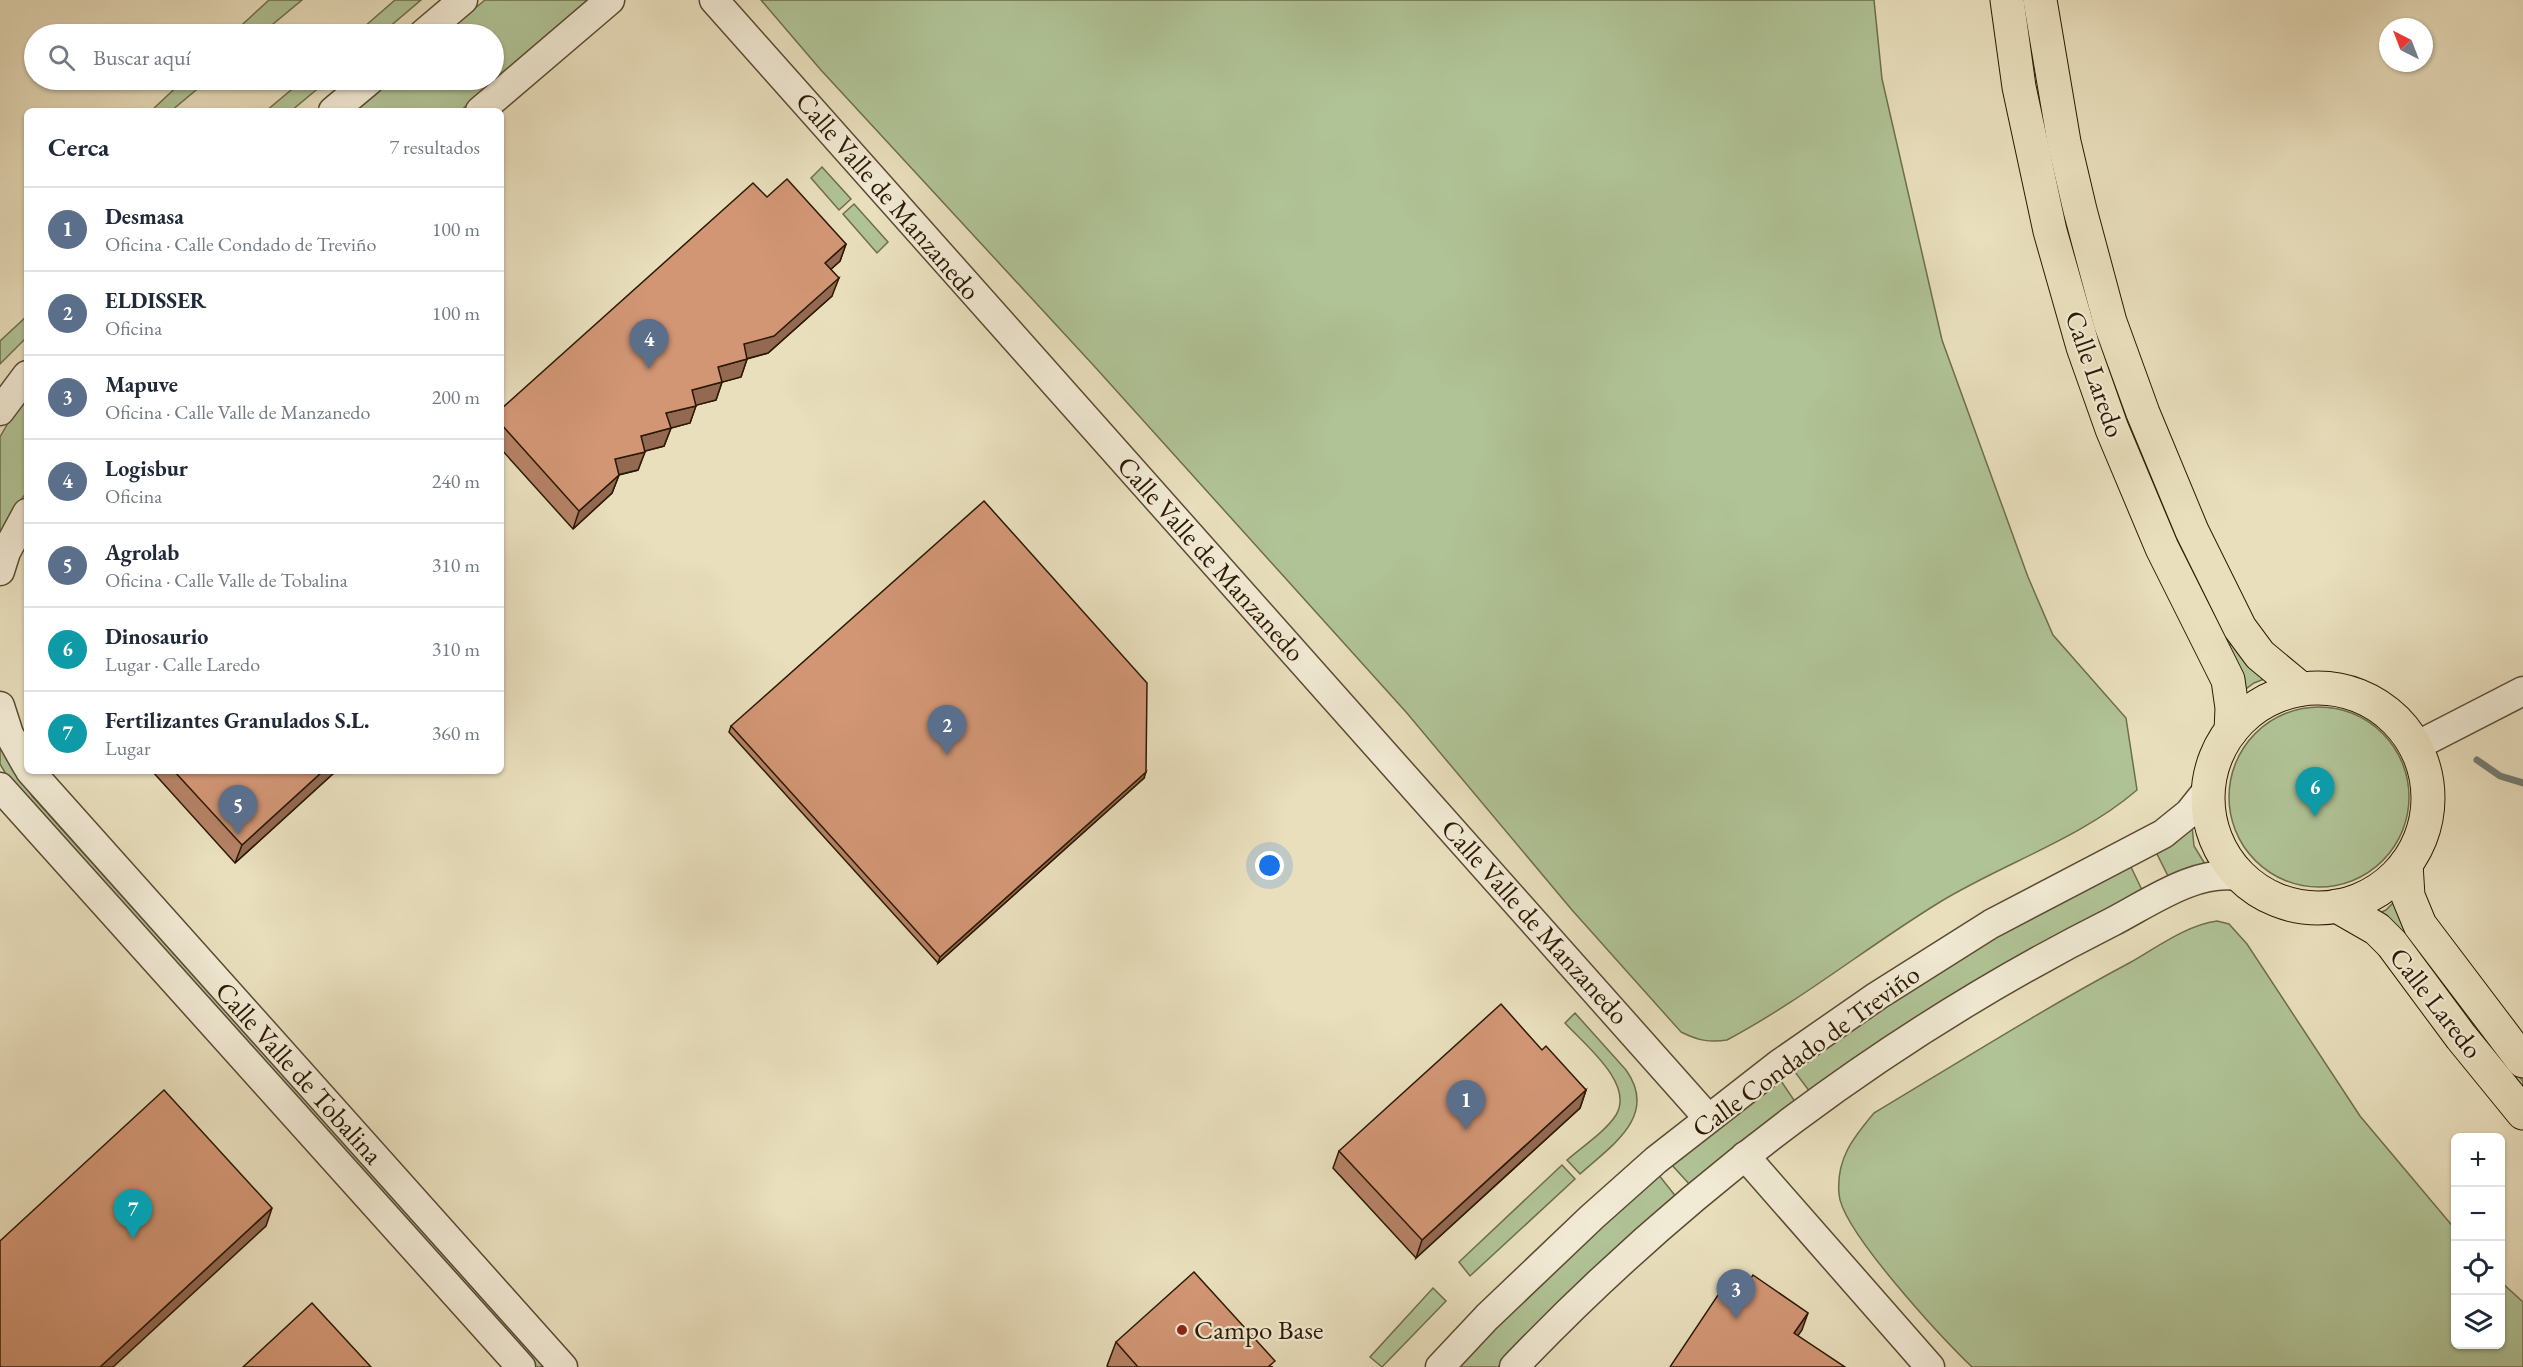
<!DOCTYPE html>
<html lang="es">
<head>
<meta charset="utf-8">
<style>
  body { margin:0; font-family:"EB Garamond",serif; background:#f2f2f3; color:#1f2937 }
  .controls { position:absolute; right:18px; bottom:18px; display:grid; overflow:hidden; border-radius:9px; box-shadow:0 2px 4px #0004 }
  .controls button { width:54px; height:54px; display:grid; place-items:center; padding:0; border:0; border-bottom:2px solid #e0e1e3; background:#fff; color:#1f2937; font:30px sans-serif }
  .compass { position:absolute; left:2379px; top:18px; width:54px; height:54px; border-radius:50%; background:#fff; box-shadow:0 2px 4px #0004; rotate:318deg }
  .you { position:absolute; left:1270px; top:866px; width:21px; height:21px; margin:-15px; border:4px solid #fff; border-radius:50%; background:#1a73e8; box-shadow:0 0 0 9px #1a73e833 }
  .badge { display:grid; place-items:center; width:39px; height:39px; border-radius:50%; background:#8f2418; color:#fff; font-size:20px; font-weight:700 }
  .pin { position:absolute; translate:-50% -50px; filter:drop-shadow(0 2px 3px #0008) }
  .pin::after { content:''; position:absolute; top:32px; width:21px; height:18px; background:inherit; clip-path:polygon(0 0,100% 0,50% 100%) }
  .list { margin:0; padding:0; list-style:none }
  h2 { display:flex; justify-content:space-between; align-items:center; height:78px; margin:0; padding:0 24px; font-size:26px }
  h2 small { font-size:20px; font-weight:400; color:#747a83 }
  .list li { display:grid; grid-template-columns:39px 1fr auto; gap:18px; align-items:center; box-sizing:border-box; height:84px; padding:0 24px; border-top:2px solid #e0e1e3 }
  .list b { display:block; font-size:22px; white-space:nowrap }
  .list p { margin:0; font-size:20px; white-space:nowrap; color:#747a83 }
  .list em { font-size:20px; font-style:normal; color:#747a83 }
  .icon { flex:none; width:33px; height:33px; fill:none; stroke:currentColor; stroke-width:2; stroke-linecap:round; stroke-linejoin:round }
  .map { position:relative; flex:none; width:2523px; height:1367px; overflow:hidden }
  .search { position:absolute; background:#fff; box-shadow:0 2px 4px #0004; left:24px; top:24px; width:480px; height:66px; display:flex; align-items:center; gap:15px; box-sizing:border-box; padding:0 21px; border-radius:33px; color:#747a83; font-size:22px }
  .panel { position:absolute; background:#fff; box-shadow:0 2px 4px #0004; left:24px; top:108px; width:480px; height:666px; border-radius:9px }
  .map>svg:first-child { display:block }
</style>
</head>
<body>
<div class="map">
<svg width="2523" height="1367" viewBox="0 0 2523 1367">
  <rect width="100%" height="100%" fill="#e9dfbd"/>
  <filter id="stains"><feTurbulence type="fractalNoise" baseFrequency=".00333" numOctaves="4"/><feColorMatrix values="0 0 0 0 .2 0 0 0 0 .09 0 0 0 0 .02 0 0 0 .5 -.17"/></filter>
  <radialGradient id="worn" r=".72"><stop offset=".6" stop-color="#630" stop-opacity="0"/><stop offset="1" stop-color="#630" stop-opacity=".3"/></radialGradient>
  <g fill="#b0c396" stroke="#6e6e4c" stroke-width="1.5">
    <path d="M269,0H302L261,34H232Z"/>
    <path d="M395,0H421L381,34H356Z"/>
    <path d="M485,0H592L460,111H354L391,80H494V34H444Z"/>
    <path d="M761,0H1874L1882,79L1942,340L2028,577L2053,635L2126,718L2137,790C2080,839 2004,863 1940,902C1868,946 1802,1000 1727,1040C1709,1043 1697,1040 1681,1032L1572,910L1406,712L1095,367L820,69Z"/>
    <path d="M184,80H208L171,111H151Z"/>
    <path d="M303,80H328L291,111H266Z"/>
    <path d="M822,167L851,199L839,210L811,178Z"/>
    <path d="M854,204L888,242L877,253L843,214Z"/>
    <path d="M27,316V337L0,364V341Z"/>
    <path d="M27,397V492L16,506L0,538V437L15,411Z"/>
    <path d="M2234,643L2267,678L2254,683L2243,691L2227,646Z"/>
    <circle cx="2319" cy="797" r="90"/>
    <path d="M0,740L32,796L546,1367H536L10,781L0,764Z"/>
    <path d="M2192,826L2194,846L2205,864L2169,878L2156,852L2174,844Z"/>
    <path d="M2130,865L2143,892L1810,1092L1792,1068L1834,1039L1998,935Z"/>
    <path d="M2397,899L2417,940L2410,946L2377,914L2386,910Z"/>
    <path d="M2217,921L2229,924L2247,944L2360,1116L2455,1229L2456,1344H2500L2501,1282L2523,1302V1367H1972C1943,1339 1841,1230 1839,1194C1836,1159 1853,1138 1874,1113C1959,1062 2043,1009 2131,962C2157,947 2187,925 2217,921Z"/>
    <path d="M2427,956L2523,1081V1094L2421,961Z"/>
    <path d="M1575,1013L1626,1070C1659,1116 1611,1146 1580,1174L1567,1160C1583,1146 1605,1132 1616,1115C1635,1084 1584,1044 1565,1023Z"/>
    <path d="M1779,1078L1796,1103L1691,1186L1671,1164Z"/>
    <path d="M1562,1165L1575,1179L1470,1276L1459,1262Z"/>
    <path d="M1658,1174L1677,1198L1498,1367H1455L1517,1302Z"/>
    <path d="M1433,1288L1446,1301L1382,1367L1370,1357Z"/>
  </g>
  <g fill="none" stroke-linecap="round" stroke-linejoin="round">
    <path stroke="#707a72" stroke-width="7" d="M2477,760L2500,776L2523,783"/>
    <g stroke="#5b4a32" stroke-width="31">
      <g id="minor">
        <path d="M714,0L1708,1118"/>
        <path d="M423,34L463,0"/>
        <path d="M333,111L370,80"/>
        <path d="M480,111L610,0"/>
        <path d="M0,411L27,375"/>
        <path d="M0,571L6,552L27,513"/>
        <path d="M0,706L9,734L27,766"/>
        <path d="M2416,746L2523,691"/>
        <path d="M30,771L563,1367"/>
        <path d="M0,787L521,1367"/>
        <path d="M1745,1156L1930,1367"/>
        <path d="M1440,1367L1487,1317L1592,1217L1656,1160L1779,1064L1877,996L1991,924L2163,834L2189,813L2209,788"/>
        <path d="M1514,1367C1686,1187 1889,1034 2112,922C2149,903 2198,867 2242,877"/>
      </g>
    </g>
    <g stroke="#2c1903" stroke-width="35">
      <g id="major">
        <path d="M2007,0L2019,87L2050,231L2083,347L2112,429L2162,548L2228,680L2232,708L2231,731"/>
        <path d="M2040,0L2064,142L2080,210L2110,322L2143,413L2192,531L2240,628L2260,655L2301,689"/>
        <circle cx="2318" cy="798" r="110"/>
        <path d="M2406,864L2408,896L2420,925L2523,1061"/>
        <path d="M2337,906L2377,929L2392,944L2461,1037L2523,1113"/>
      </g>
    </g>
    <use href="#minor" stroke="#f1ead4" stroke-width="28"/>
    <use href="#major" stroke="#e9dfbd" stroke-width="33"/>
  </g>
  <g fill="#b58165" stroke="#2c1903" stroke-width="1.5">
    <path d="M767,197L846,244L840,261L831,269L832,296L768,353L747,359L741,377L722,382L716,400L696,405L690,423L671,428L664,446L645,451L638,470L619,475L612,493L573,529L501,449V409Z"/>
    <path d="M731,726L1144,778L938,963L729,732Z"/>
    <path d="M152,771H336L235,863Z"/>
    <path d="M1542,1050L1586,1090L1580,1108L1416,1258L1333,1168L1339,1151Z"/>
    <path d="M1116,1342L1273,1367H1109L1107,1366Z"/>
  </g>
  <g fill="#936952" stroke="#2c1903" stroke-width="1.5">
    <path d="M846,244L840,261L819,280L825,263Z"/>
    <path d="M839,278L832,296L768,353L738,361L744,344Z"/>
    <path d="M747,359L741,377L712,385L718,367Z"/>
    <path d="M722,382L716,400L686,408L692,390Z"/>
    <path d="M696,406L690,423L660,431L666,413Z"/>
    <path d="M671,428L664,446L634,454L641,436Z"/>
    <path d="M645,452L638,470L609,477L615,459Z"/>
    <path d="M619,475L612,493L573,529L579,511Z"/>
    <path d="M323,771H336L235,863L242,845Z"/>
    <path d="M1146,772L1144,778L938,963L940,957Z"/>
    <path d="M1586,1090L1580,1108L1416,1258L1422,1240Z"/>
    <path d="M272,1208L266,1226L113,1367H100Z"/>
    <path d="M1808,1313L1802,1330L1787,1351L1794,1333Z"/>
  </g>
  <g fill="#d29675" stroke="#2c1903" stroke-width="1.5">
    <path d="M787,179L846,244L825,263L839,278L774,336L744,344L747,359L718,367L722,382L692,390L696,406L666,413L671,428L641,436L645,452L615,459L619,475L579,511L501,424V409L753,183L767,197Z"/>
    <path d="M984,501L1147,683L1146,772L940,957L731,726Z"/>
    <path d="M174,771H323L242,845Z"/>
    <path d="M1501,1004L1542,1050L1546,1046L1586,1090L1422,1240L1339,1151Z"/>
    <path d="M164,1090L272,1208L100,1367H0V1241Z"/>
    <path d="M1194,1272L1275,1361L1268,1367H1138L1116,1342Z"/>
    <path d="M1753,1275L1808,1313L1794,1333L1845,1367H1670L1724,1286L1738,1297Z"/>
    <path d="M312,1303L371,1367H243Z"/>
  </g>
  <circle fill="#8f2418" stroke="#f1ead4" stroke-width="2" cx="1182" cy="1330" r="6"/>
  <g text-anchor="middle" stroke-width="4.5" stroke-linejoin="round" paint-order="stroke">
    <g font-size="27" fill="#2c1903" stroke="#f1ead4">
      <text transform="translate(888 196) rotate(49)" y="9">Calle Valle de Manzanedo</text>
      <text transform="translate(2095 374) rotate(71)" y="9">Calle Laredo</text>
      <text transform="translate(1211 559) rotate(48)" y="9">Calle Valle de Manzanedo</text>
      <text transform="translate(1535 922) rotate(48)" y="9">Calle Valle de Manzanedo</text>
      <text transform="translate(2436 1003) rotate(52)" y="9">Calle Laredo</text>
      <text transform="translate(1806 1051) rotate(-36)" y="9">Calle Condado de Treviño</text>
      <text transform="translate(299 1073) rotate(48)" y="9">Calle Valle de Tobalina</text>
    </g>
    <g font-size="27" fill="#2c1903" stroke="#f1ead4" text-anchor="start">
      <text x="1194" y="1339">Campo Base</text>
    </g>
  </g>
  <rect width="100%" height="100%" filter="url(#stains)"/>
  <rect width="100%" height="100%" fill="url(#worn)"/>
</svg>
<div class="controls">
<button>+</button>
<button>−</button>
<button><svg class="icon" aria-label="locate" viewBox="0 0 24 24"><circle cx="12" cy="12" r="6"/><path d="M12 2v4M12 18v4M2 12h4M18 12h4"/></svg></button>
<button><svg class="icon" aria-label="layers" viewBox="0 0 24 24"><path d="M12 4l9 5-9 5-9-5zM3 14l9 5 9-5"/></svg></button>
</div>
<svg class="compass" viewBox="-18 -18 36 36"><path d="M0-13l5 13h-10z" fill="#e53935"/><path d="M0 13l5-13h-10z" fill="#747a83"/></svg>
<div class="you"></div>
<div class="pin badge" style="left:1466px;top:1130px;background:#5c6f8a">1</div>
<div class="pin badge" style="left:947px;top:755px;background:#5c6f8a">2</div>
<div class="pin badge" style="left:1736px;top:1319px;background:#5c6f8a">3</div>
<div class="pin badge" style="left:649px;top:369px;background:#5c6f8a">4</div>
<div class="pin badge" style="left:238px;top:835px;background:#5c6f8a">5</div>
<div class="pin badge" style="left:2315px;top:817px;background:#0f9aa8">6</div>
<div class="pin badge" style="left:133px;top:1239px;background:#0f9aa8">7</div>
<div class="search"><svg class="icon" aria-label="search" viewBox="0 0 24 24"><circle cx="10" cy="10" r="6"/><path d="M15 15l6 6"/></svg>Buscar aquí</div>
<section class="panel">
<h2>Cerca<small>7 resultados</small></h2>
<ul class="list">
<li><span class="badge" style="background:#5c6f8a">1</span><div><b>Desmasa</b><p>Oficina · Calle Condado de Treviño</p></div><em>100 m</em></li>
<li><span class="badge" style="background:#5c6f8a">2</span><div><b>ELDISSER</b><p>Oficina</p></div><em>100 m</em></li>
<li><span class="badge" style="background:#5c6f8a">3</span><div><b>Mapuve</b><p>Oficina · Calle Valle de Manzanedo</p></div><em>200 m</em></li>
<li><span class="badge" style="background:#5c6f8a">4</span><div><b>Logisbur</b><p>Oficina</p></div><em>240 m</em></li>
<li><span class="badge" style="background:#5c6f8a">5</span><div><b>Agrolab</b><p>Oficina · Calle Valle de Tobalina</p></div><em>310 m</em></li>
<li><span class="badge" style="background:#0f9aa8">6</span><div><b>Dinosaurio</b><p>Lugar · Calle Laredo</p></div><em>310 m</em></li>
<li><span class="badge" style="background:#0f9aa8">7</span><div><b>Fertilizantes Granulados S.L.</b><p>Lugar</p></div><em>360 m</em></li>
</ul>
</section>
</div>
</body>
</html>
